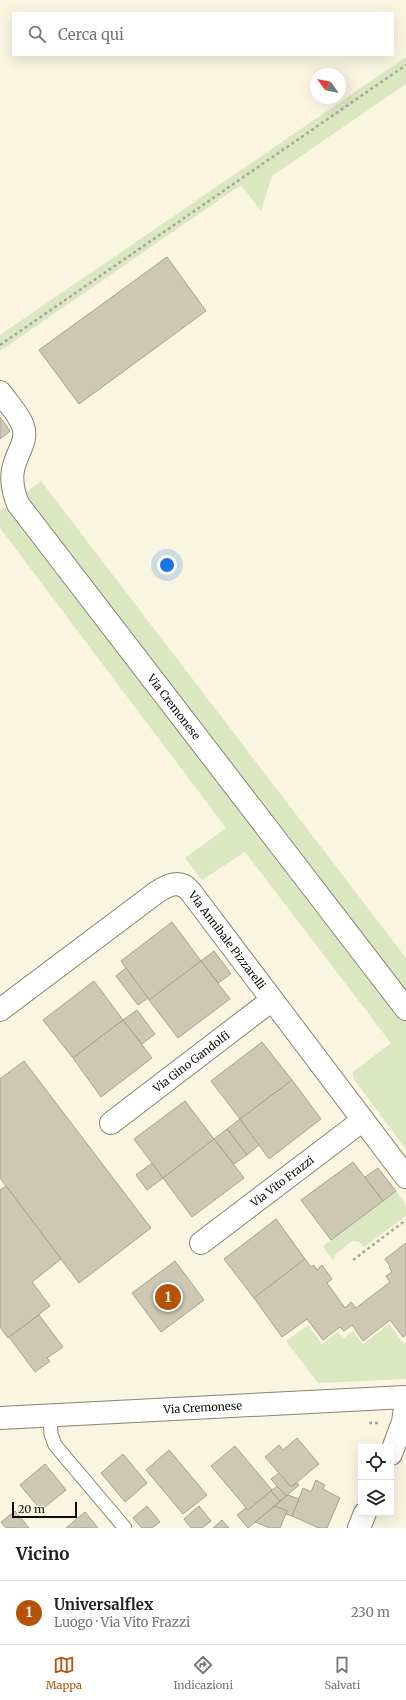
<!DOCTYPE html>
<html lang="it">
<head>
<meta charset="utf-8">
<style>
  body { margin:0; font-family:Merriweather,serif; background:#f6f6f6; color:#222 }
  .controls { position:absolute; right:12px; bottom:12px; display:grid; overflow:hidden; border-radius:0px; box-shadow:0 4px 16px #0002 }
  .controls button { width:36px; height:36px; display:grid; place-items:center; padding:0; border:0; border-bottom:1px solid #e0e0e0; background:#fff; color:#222; font:20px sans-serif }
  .compass { position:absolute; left:310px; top:68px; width:36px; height:36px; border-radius:50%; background:#fff; box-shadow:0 4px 16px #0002; rotate:303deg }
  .scale { position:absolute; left:12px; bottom:10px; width:65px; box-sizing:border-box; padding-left:4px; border:2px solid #0e0d06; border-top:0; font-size:11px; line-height:14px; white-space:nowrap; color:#0e0d06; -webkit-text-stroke:3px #faf5e1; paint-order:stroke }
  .you { position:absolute; left:167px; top:565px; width:14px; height:14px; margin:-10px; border:3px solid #fff; border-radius:50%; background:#1a73e8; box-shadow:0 0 0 6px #1a73e833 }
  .badge { display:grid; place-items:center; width:26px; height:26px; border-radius:50%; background:#b45309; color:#fff; font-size:13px; font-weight:700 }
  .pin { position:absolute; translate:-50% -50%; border:2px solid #fff; box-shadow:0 1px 4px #0006 }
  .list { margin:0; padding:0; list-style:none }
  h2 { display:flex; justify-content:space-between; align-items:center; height:52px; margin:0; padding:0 16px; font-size:17px }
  h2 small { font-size:13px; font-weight:400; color:#767676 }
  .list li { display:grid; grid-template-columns:26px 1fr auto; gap:12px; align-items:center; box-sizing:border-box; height:64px; padding:0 16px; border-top:1px solid #e0e0e0 }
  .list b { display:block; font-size:15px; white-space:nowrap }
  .list p { margin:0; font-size:13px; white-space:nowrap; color:#767676 }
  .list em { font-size:13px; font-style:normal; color:#767676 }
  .icon { flex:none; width:22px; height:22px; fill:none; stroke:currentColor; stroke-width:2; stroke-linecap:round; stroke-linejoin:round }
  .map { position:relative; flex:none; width:406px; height:1528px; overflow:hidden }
  .search { position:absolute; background:#fff; box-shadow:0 4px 16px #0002; left:12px; right:12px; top:12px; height:44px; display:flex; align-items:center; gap:10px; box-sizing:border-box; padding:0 14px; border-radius:0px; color:#767676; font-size:15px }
  .sheet { height:116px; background:#fff }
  nav { display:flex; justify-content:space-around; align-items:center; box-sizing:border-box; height:56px; border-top:1px solid #e0e0e0; background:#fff; font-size:11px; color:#767676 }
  nav a { display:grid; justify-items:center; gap:2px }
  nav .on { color:#b45309 }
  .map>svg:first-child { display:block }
</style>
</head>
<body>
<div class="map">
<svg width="406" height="1528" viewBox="0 0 406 1528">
  <rect width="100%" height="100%" fill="#faf5e1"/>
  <g fill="#dbe7c0">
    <path d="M406,57V84L272,176L261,211L241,185L0,351V335Z"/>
    <path d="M41,481L406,958V1000L21,496Z"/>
    <path d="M10,504L406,1019V1149L353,1078V1072L391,1043L245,852L202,880L185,858L226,828L0,528V511Z"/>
    <path d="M396,1191L406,1205V1216L364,1247L359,1242L352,1241L335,1255L333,1261L323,1246Z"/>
    <path d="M389,1324L403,1343L406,1342V1379L318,1383L286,1341L308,1325L322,1344L338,1332L343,1339L353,1331L363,1344Z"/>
  </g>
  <g fill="#cdc8b4" stroke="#a6a28f">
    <path d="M167,257L206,311L79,404L39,350Z"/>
    <path d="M0,417L10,431L0,439Z"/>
    <path d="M172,922L201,961L149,1000L121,961Z"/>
    <path d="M214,951L231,974L218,983L201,961Z"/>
    <path d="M201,961L230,999L178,1038L149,1000Z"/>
    <path d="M126,968L148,998L138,1005L116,976Z"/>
    <path d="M94,981L123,1020L73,1058L43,1020Z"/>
    <path d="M137,1010L155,1034L142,1044L123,1020Z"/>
    <path d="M123,1020L152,1058L101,1097L73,1058Z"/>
    <path d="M262,1042L292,1080L240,1119L211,1081Z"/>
    <path d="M24,1061L151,1228L79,1283L0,1178V1079Z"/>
    <path d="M292,1080L321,1119L269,1159L240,1119Z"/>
    <path d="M185,1101L214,1139L163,1178L134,1139Z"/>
    <path d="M240,1119L259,1145L247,1155L227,1129Z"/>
    <path d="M227,1129L247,1155L234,1164L214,1139Z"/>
    <path d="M214,1139L244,1178L192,1217L163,1178Z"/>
    <path d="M353,1162L383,1201L331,1240L301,1200Z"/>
    <path d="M152,1163L163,1178L147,1190L136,1175Z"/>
    <path d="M378,1168L396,1191L383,1201L365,1177Z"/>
    <path d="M6,1186L61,1259L32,1282L50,1306L8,1338L0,1327V1190Z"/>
    <path d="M276,1219L305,1259L254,1298L224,1259Z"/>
    <path d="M406,1243V1335L403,1337L390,1320L363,1341L352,1325L344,1331L340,1327L323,1340L307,1319L282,1337L254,1298L305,1259L311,1267L314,1265L317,1270L322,1265L332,1279L327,1283L345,1308L351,1302L356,1308L390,1282L386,1276L392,1272L389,1267L390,1266L385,1259Z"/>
    <path d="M175,1261L204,1300L161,1332L132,1293Z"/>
    <path d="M39,1315L63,1347L47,1358L50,1361L35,1372L9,1337Z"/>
    <path d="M297,1438L319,1464L291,1487L265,1457L279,1445L283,1450Z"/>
    <path d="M235,1446L272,1490L248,1510L211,1466Z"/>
    <path d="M169,1450L207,1495L183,1514L146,1470Z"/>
    <path d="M123,1454L147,1483L125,1502L101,1473Z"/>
    <path d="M45,1464L66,1490L41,1510L20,1485Z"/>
    <path d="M279,1473L291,1487L297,1483L299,1485L286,1496L271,1479Z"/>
    <path d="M316,1480L325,1485L323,1489L340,1498L327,1528H319L292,1516L303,1488L311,1492Z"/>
    <path d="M277,1486L286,1496L280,1501L271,1491Z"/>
    <path d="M271,1491L280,1501L248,1528L237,1515L246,1508L248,1510Z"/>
    <path d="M288,1495L299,1499L292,1516L286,1514L287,1511L275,1506Z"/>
    <path d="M147,1506L160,1522L152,1528H142L133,1518Z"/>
    <path d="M199,1506L211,1521L202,1528H191L184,1519Z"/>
    <path d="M275,1506L287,1511L280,1528H270L255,1522Z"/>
    <path d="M15,1511L29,1528H6L1,1522Z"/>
    <path d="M85,1512L98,1528H66Z"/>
    <path d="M222,1520L229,1528H213Z"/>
  </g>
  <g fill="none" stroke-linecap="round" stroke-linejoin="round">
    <g stroke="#888371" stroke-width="15">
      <path id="lane" d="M50,1416L51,1434L55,1445L125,1528"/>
    </g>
    <g stroke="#888371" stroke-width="24">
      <g id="street">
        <path id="s1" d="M0,392C7,402 19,414 23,426C31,450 0,460 18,504L406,1009"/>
        <path id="s2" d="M0,1010L157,892C168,885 180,879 190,891L406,1177"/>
        <path id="s3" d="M111,1123L272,1000"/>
        <path id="s4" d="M201,1243L363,1120"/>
        <path d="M391,1454L403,1422L406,1400"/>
        <path d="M359,1528L365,1513"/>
      </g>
    </g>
    <g stroke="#888371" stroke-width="24">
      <g id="secondary">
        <path id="s5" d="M0,1418L406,1397"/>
      </g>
    </g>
    <g stroke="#aba798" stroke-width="2.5" stroke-dasharray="3 3" stroke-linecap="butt">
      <path d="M0,345L406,65"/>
      <path d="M353,1260L406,1220"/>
      <path d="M369,1423H380"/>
    </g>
    <use href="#lane" stroke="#fff" stroke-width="13"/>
    <use href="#street" stroke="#fff" stroke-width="22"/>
    <use href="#secondary" stroke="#fff" stroke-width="22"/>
  </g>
  <g text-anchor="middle" stroke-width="3" stroke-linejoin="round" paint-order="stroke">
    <g font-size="11" fill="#0e0d06" stroke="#faf5e1">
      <text dy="4" stroke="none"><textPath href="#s1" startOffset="378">Via Cremonese</textPath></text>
      <text dy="4" stroke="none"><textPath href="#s2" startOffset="295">Via Annibale Pizzarelli</textPath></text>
      <text dy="4" stroke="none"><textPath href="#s3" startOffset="101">Via Gino Gandolfi</textPath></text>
      <text dy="4" stroke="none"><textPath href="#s4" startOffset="102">Via Vito Frazzi</textPath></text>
      <text dy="4" stroke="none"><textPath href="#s5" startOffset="203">Via Cremonese</textPath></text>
    </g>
  </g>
</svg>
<div class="controls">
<button><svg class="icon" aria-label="locate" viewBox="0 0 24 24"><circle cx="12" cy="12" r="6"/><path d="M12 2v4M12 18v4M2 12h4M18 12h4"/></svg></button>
<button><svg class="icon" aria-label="layers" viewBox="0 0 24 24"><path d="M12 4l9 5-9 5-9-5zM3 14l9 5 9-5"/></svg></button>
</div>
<svg class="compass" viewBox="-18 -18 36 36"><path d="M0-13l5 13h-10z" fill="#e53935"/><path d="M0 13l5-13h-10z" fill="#767676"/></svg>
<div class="scale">20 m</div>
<div class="you"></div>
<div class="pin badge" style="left:168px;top:1297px">1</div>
<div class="search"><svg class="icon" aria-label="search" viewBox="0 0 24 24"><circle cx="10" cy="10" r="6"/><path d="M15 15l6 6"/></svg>Cerca qui</div>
</div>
<section class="sheet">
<h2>Vicino<small></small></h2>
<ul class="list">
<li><span class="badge">1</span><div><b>Universalflex</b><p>Luogo · Via Vito Frazzi</p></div><em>230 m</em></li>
</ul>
</section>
<nav>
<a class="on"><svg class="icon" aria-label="map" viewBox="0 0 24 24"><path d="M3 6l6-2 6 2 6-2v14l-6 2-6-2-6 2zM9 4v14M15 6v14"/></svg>Mappa</a>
<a><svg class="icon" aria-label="directions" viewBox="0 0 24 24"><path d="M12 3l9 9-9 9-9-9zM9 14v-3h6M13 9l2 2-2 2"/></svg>Indicazioni</a>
<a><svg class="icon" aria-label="saved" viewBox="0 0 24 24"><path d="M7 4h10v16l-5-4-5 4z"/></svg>Salvati</a>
</nav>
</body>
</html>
